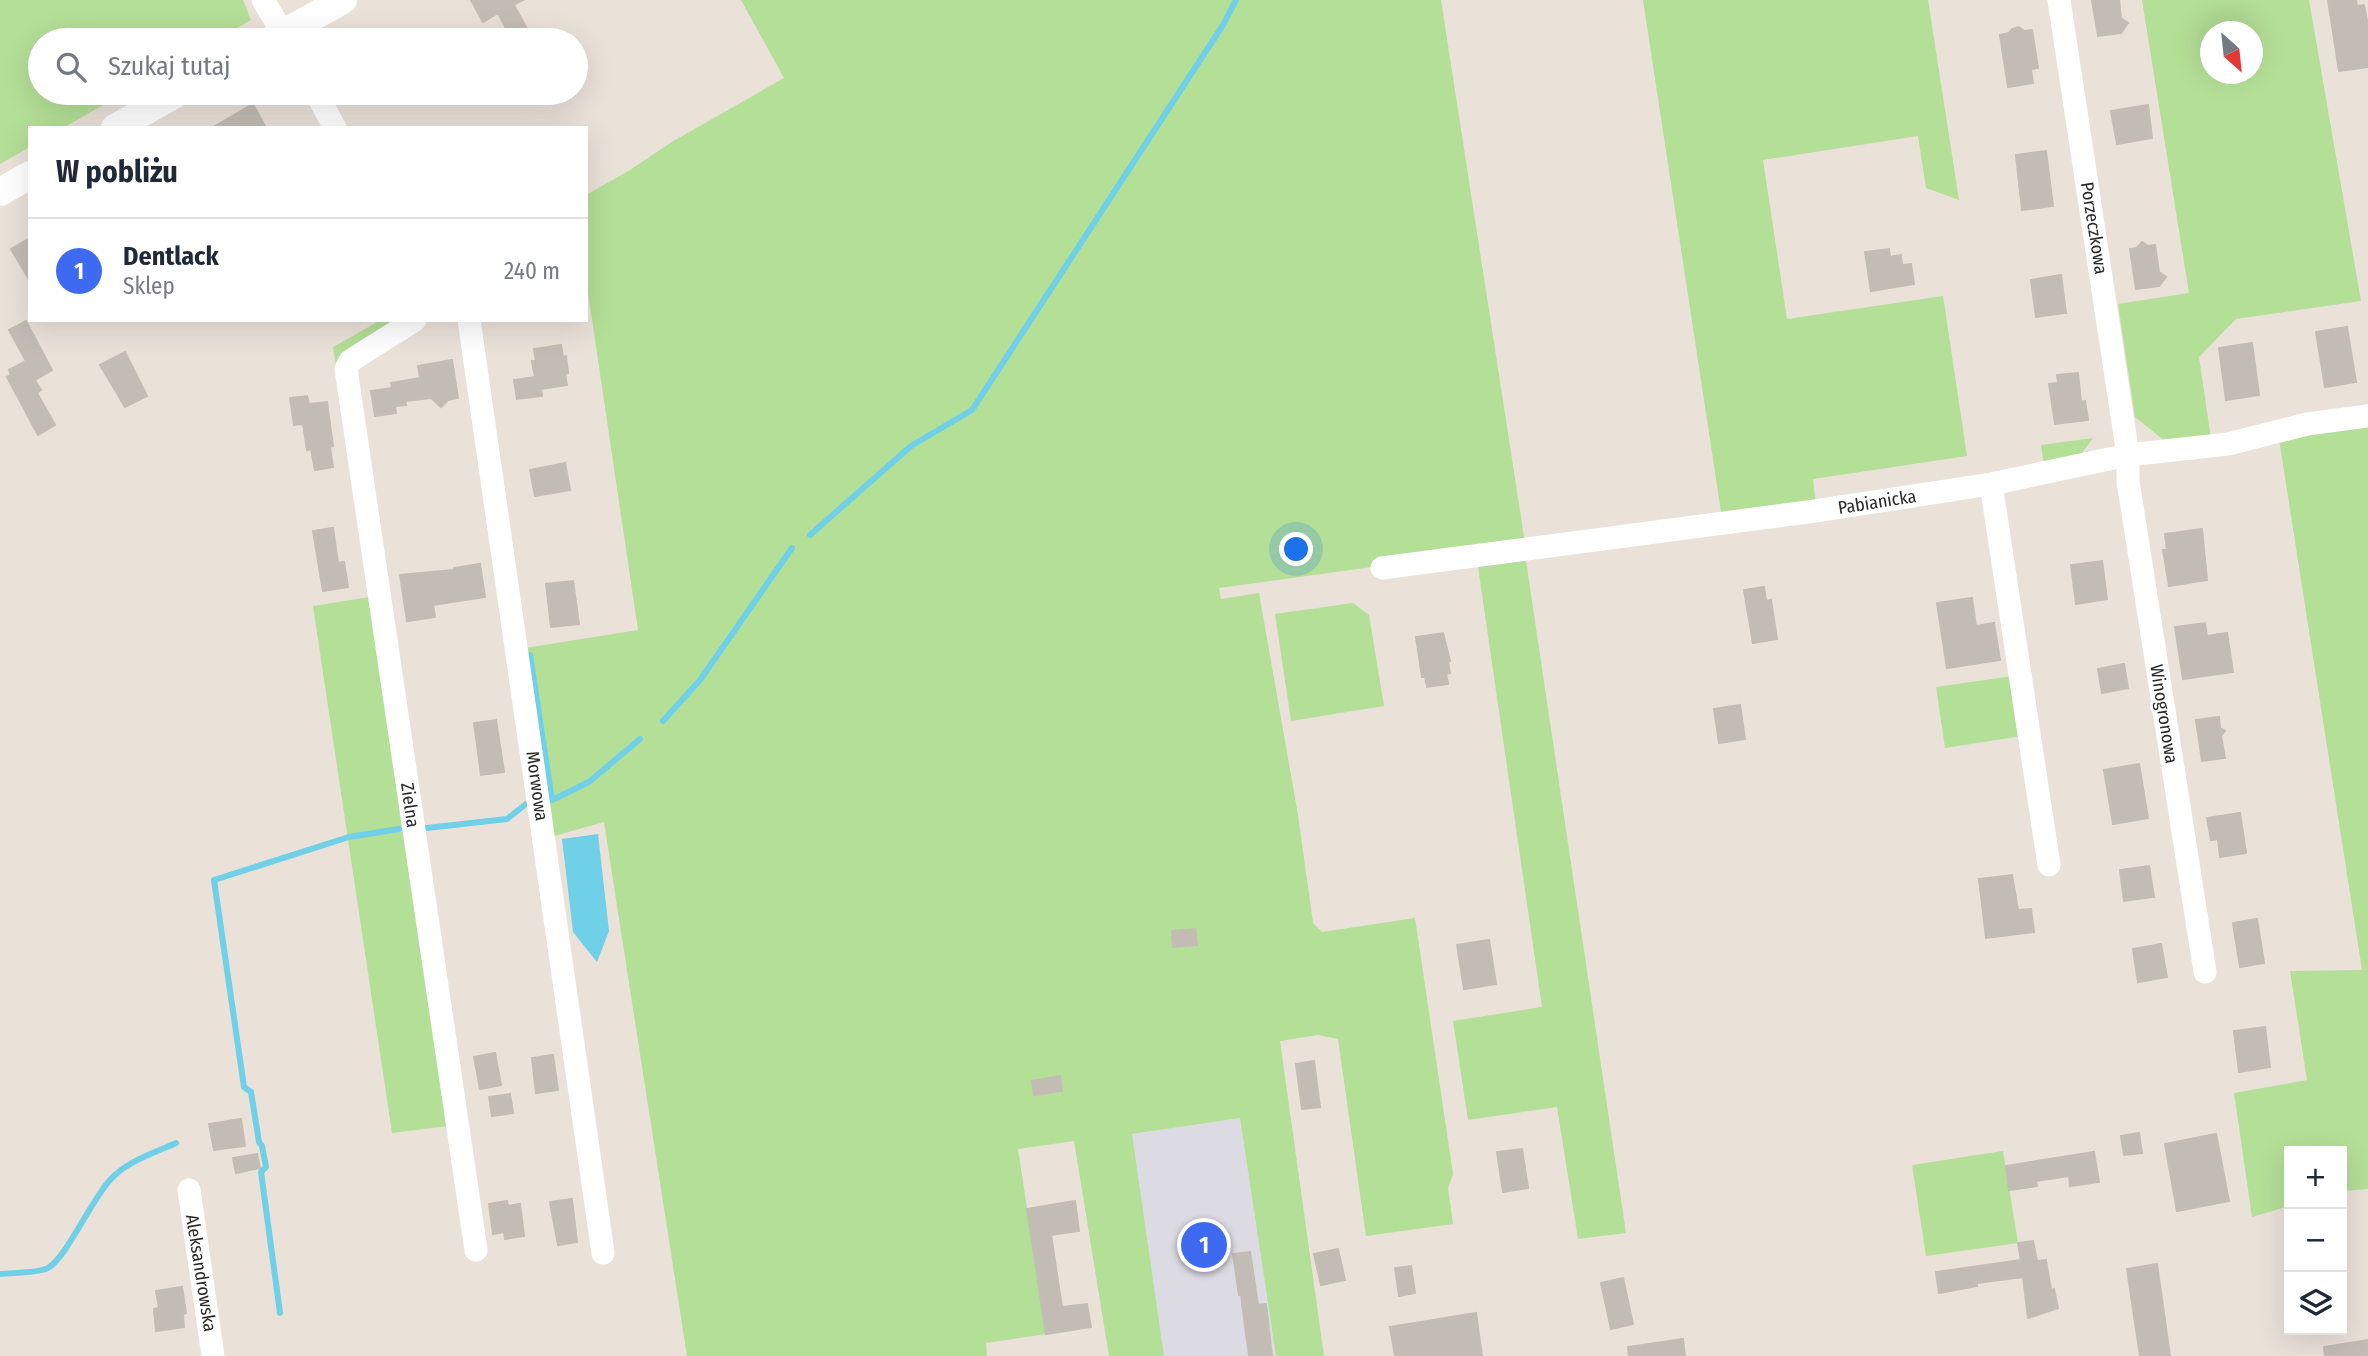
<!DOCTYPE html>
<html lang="pl">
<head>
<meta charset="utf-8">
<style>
  body { margin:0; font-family:"Fira Sans Condensed",sans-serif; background:#f2f2f3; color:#1f2937 }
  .controls { position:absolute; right:21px; bottom:21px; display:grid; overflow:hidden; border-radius:0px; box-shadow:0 7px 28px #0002 }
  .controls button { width:63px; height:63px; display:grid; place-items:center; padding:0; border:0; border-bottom:2px solid #e0e1e3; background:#fff; color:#1f2937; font:35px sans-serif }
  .compass { position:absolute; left:2200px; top:21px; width:63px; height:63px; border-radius:50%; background:#fff; box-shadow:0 7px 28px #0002; rotate:153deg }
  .you { position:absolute; left:1297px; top:550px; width:24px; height:24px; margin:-18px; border:5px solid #fff; border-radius:50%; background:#1a73e8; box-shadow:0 0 0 10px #1a73e833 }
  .badge { display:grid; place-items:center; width:46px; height:46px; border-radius:50%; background:#3e6af2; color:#fff; font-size:23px; font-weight:700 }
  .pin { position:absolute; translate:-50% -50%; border:4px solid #fff; box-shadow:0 2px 7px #0006 }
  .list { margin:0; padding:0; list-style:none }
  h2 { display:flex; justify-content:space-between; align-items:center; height:91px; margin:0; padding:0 28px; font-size:30px }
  h2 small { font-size:23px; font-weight:400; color:#747a83 }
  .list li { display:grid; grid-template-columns:46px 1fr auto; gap:21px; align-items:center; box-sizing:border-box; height:105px; padding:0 28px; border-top:2px solid #e0e1e3 }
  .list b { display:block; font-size:26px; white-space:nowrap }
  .list p { margin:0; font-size:23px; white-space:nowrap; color:#747a83 }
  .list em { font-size:23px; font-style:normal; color:#747a83 }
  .icon { flex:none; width:38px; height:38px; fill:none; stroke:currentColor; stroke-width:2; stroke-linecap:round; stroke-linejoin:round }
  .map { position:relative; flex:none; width:2368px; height:1356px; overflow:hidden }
  .search { position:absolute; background:#fff; box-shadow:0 7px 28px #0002; left:28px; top:28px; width:560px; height:77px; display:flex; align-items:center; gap:18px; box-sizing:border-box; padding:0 24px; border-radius:38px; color:#747a83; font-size:26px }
  .panel { position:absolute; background:#fff; box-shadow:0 7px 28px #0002; left:28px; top:126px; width:560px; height:196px; border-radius:0px }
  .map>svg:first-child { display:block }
</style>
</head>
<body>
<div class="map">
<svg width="2368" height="1356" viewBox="0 0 2368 1356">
  <rect width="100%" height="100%" fill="#eae1d9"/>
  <path fill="#dcdae2" d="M1240,1118L1276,1356H1164L1132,1134Z"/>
  <g fill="#b4df97" fill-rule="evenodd">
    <path d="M0,0H243L251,20L216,40H40V93H124L63,128H30V147L0,164Z"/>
    <path d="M741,0H1441L1525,543L1423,560L1219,588L1221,599L1259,593L1298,815L1313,923L1322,932L1415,918L1453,1174L1448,1188L1453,1224L1366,1236L1338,1039L1318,1035L1280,1041L1324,1356H1276L1240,1118L1132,1134L1164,1356H1109L1074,1141L1018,1149L1046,1334L986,1343L987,1356H687L604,822L554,836L525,648L638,630L586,279V195L630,170L670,143L784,78Z"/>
    <path d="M1643,0H1928L1959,200L1926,188L1918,136L1763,160L1787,319L1943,296L1967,456L1813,479L1816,506L1722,518Z"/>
    <path d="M2142,0H2309L2361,301L2236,319L2199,357L2211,439L2171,446L2135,417L2118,304L2189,293ZM2210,32H2252V74H2210Z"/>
    <path d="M381,320H415L337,374L333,347Z"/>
    <path d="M2368,424V1189L2342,1191V1151H2289V1206L2252,1217L2234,1093L2307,1080L2290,971L2362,970L2279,439Z"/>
    <path d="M2093,438L2076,461L2044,466L2041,445Z"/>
    <path d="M1525,554L1626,1233L1578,1239L1557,1107L1468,1120L1453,1021L1542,1007L1477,560Z"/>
    <path d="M370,597L448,1126L392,1133L313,606Z"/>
    <path d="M1353,603L1369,615L1384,706L1291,721L1275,614Z"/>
    <path d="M2013,676L2022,736L1945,748L1936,687Z"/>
    <path d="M2003,1151L2018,1243L1926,1256L1912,1165Z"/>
  </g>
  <path fill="#6fd0e8" d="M598,834L609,931L597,962L573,932L562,839Z"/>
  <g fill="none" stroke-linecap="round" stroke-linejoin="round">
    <g stroke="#6fd0e8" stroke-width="6">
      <path d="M810,535L911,446L972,410L1223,25L1236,0"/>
      <path d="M530,655L552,800L589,782L640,739"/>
      <path d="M663,721L700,680L792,548"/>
      <path d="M427,828L507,819L526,804"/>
      <path d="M0,1274C11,1273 39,1273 48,1268C66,1258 92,1199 110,1180C127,1161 154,1153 176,1143"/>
      <path d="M280,1313L261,1172L266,1167L262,1146L259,1142L251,1092L244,1087L214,880L349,837L399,829"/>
    </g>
  </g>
  <g fill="#c2bcb5" stroke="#c4bdb3" stroke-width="2">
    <path d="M471,0H523L514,5L533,40H512L498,13L483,22Z"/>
    <path d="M2092,0H2119L2121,18L2128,23L2121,33L2098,36Z"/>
    <path d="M2328,0H2356L2357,6L2364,5L2368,26V67L2339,71Z"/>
    <path d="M2019,27L2024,31L2032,30L2038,68L2031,69L2033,83L2008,87L2000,35L2009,33L2012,29Z"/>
    <path d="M253,104L266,128H212Z"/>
    <path d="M2148,105L2152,138L2117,144L2111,111Z"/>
    <path d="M2046,151L2053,206L2022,210L2016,155Z"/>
    <path d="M30,238V281L11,249Z"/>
    <path d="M2142,242L2148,246L2155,245L2159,272L2166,277L2159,286L2136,289L2130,249L2137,248Z"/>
    <path d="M1889,249L1890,257L1901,255L1902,265L1911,264L1914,284L1871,291L1865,252Z"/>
    <path d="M2061,275L2066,313L2036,317L2031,280Z"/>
    <path d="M26,321L52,370L35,380L41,390L37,393L55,425L38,435L7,377L11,375L9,370L26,361L9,330Z"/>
    <path d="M2347,327L2356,382L2325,387L2316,332Z"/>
    <path d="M2252,343L2259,395L2226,400L2219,348Z"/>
    <path d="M561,345L563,357L566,356L568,373L565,374L567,385L541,389L542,396L517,399L514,380L535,377L532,361H536L534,349Z"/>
    <path d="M125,352L147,396L125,407L100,365Z"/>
    <path d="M452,360L458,398L448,400L441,407L431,398L405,401L406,405L395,406L396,413L375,416L371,391L392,388L391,383L420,378L418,366Z"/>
    <path d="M2078,373L2081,402L2085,401L2088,420L2055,424L2049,384L2058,383L2057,375Z"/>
    <path d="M307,396L309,404L327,402L333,446L330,447L333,467L315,470L311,449L307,450L303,424L294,425L290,398Z"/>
    <path d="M565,463L570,490L535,496L530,470Z"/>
    <path d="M333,528L338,563L344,562L348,587L323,591L313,531Z"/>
    <path d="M2202,529L2207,580L2169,586L2163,550H2167L2165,534Z"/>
    <path d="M2102,561L2107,599L2076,604L2071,565Z"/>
    <path d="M480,564L485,597L433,605L435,617L407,621L400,575L454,570V568Z"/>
    <path d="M573,581L579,624L551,627L546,584Z"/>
    <path d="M1764,587L1766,601L1771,600L1777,639L1753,643L1744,590Z"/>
    <path d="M1972,598L1976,626L1994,623L2000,660L1947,668L1937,603Z"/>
    <path d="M2205,623L2207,636L2227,633L2233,672L2183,679L2175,627Z"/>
    <path d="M1443,633L1450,661L1448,662L1450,673L1446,674L1448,684L1427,687L1425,677H1422L1416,637Z"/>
    <path d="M2124,664L2128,688L2102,693L2098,669Z"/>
    <path d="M1740,705L1745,739L1719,743L1714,709Z"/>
    <path d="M2219,717L2220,728L2225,731L2221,736L2225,758L2202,761L2196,720Z"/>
    <path d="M496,720L504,772L481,775L474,723Z"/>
    <path d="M2139,764L2148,818L2113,824L2104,770Z"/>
    <path d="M2240,813L2246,853L2220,857L2218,839L2211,840L2207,818Z"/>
    <path d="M2149,866L2154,897L2124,901L2120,870Z"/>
    <path d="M2012,875L2018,910L2031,909L2034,932L1986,938L1979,879Z"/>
    <path d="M2257,919L2264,963L2240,967L2233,923Z"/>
    <path d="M1195,929L1197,945L1173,947L1172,931Z"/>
    <path d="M1489,940L1496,984L1464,989L1457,945Z"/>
    <path d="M2161,944L2167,977L2138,982L2133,949Z"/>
    <path d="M2265,1027L2270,1067L2239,1072L2234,1031Z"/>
    <path d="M495,1053L501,1085L480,1089L474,1057Z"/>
    <path d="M553,1055L558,1090L536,1093L532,1058Z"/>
    <path d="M1314,1061L1320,1107L1302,1109L1296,1064Z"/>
    <path d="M1060,1076L1062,1091L1034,1095L1032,1081Z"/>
    <path d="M510,1094L513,1113L492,1116L489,1097Z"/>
    <path d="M241,1119L245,1146L214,1150L209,1124Z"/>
    <path d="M2139,1133L2142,1153L2124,1155L2121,1136Z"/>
    <path d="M2216,1134L2229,1201L2177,1211L2165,1144Z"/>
    <path d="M1522,1149L1528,1188L1503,1192L1497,1152Z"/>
    <path d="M2094,1152L2099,1182L2070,1186L2069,1176L2036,1181L2037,1186L2009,1190L2006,1166Z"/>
    <path d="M257,1154L260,1168L236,1173L233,1158Z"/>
    <path d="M572,1199L577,1242L558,1245L550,1202Z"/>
    <path d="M507,1201L508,1206L520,1204L524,1236L505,1239L504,1232L493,1234L489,1204Z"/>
    <path d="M1075,1201L1079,1231L1051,1235L1062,1307L1087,1304L1091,1327L1046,1334L1027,1209Z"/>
    <path d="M2033,1241L2037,1261L2046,1260L2051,1290L2054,1289L2058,1308L2028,1318L2023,1277L1977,1283V1286L1939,1293L1936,1272L2021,1260L2018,1243Z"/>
    <path d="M1338,1249L1345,1280L1321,1285L1314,1254Z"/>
    <path d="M1250,1252L1258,1305L1266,1304L1272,1356H1249L1241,1295H1239L1233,1254Z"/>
    <path d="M2157,1264L2170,1356H2140L2127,1269Z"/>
    <path d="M1411,1266L1415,1293L1399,1296L1395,1268Z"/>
    <path d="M1623,1278L1633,1324L1611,1329L1601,1283Z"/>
    <path d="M182,1287L186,1313L183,1314L184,1327L156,1331L154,1309L159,1308L156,1291Z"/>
    <path d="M1476,1313L1482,1356H1395L1390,1327Z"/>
    <path d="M1683,1339L1685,1356H1629L1628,1347Z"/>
    <path d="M2368,1340V1356H2325L2324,1347Z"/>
  </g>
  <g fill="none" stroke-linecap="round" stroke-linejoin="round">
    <g stroke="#fff" stroke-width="23">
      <path d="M263,0L287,40"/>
      <path d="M2059,0L2128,455V481L2205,972"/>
      <path d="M316,93L335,128"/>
      <path d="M415,320L350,361L346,369L476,1250"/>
      <path d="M469,320L603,1253"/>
      <path d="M1991,484L2049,865"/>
      <path d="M1382,568L1815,511L1991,484L2128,455L2228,444L2307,424L2368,416"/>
      <path d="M189,1190L213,1356"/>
    </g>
    <g stroke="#fff" stroke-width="28">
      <path d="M271,40L343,0"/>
      <path d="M115,128L177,93"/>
      <path d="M0,192L30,175"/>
    </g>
  </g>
  <g text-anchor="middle" stroke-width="6" stroke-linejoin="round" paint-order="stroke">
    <g font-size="18" fill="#272727" stroke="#fff">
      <text transform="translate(2094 228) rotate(81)" y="6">Porzeczkowa</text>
      <text transform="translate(1877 502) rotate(-9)" y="6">Pabianicka</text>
      <text transform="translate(2164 714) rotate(81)" y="6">Winogronowa</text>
      <text transform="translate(537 786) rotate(82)" y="6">Morwowa</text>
      <text transform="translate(410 805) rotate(82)" y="6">Zielna</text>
      <text transform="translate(201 1273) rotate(81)" y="6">Aleksandrowska</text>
    </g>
  </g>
</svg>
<div class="controls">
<button>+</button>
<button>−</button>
<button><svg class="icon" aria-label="layers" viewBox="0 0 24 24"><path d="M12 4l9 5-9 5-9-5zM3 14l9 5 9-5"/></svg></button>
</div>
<svg class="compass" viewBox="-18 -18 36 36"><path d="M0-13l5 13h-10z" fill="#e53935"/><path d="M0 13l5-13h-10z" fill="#747a83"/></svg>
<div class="you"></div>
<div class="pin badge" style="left:1204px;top:1245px">1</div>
<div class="search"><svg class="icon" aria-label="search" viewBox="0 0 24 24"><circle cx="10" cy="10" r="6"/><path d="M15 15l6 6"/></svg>Szukaj tutaj</div>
<section class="panel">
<h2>W pobliżu<small></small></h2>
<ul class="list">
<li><span class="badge">1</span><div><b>Dentlack</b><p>Sklep</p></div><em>240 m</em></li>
</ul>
</section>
</div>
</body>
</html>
